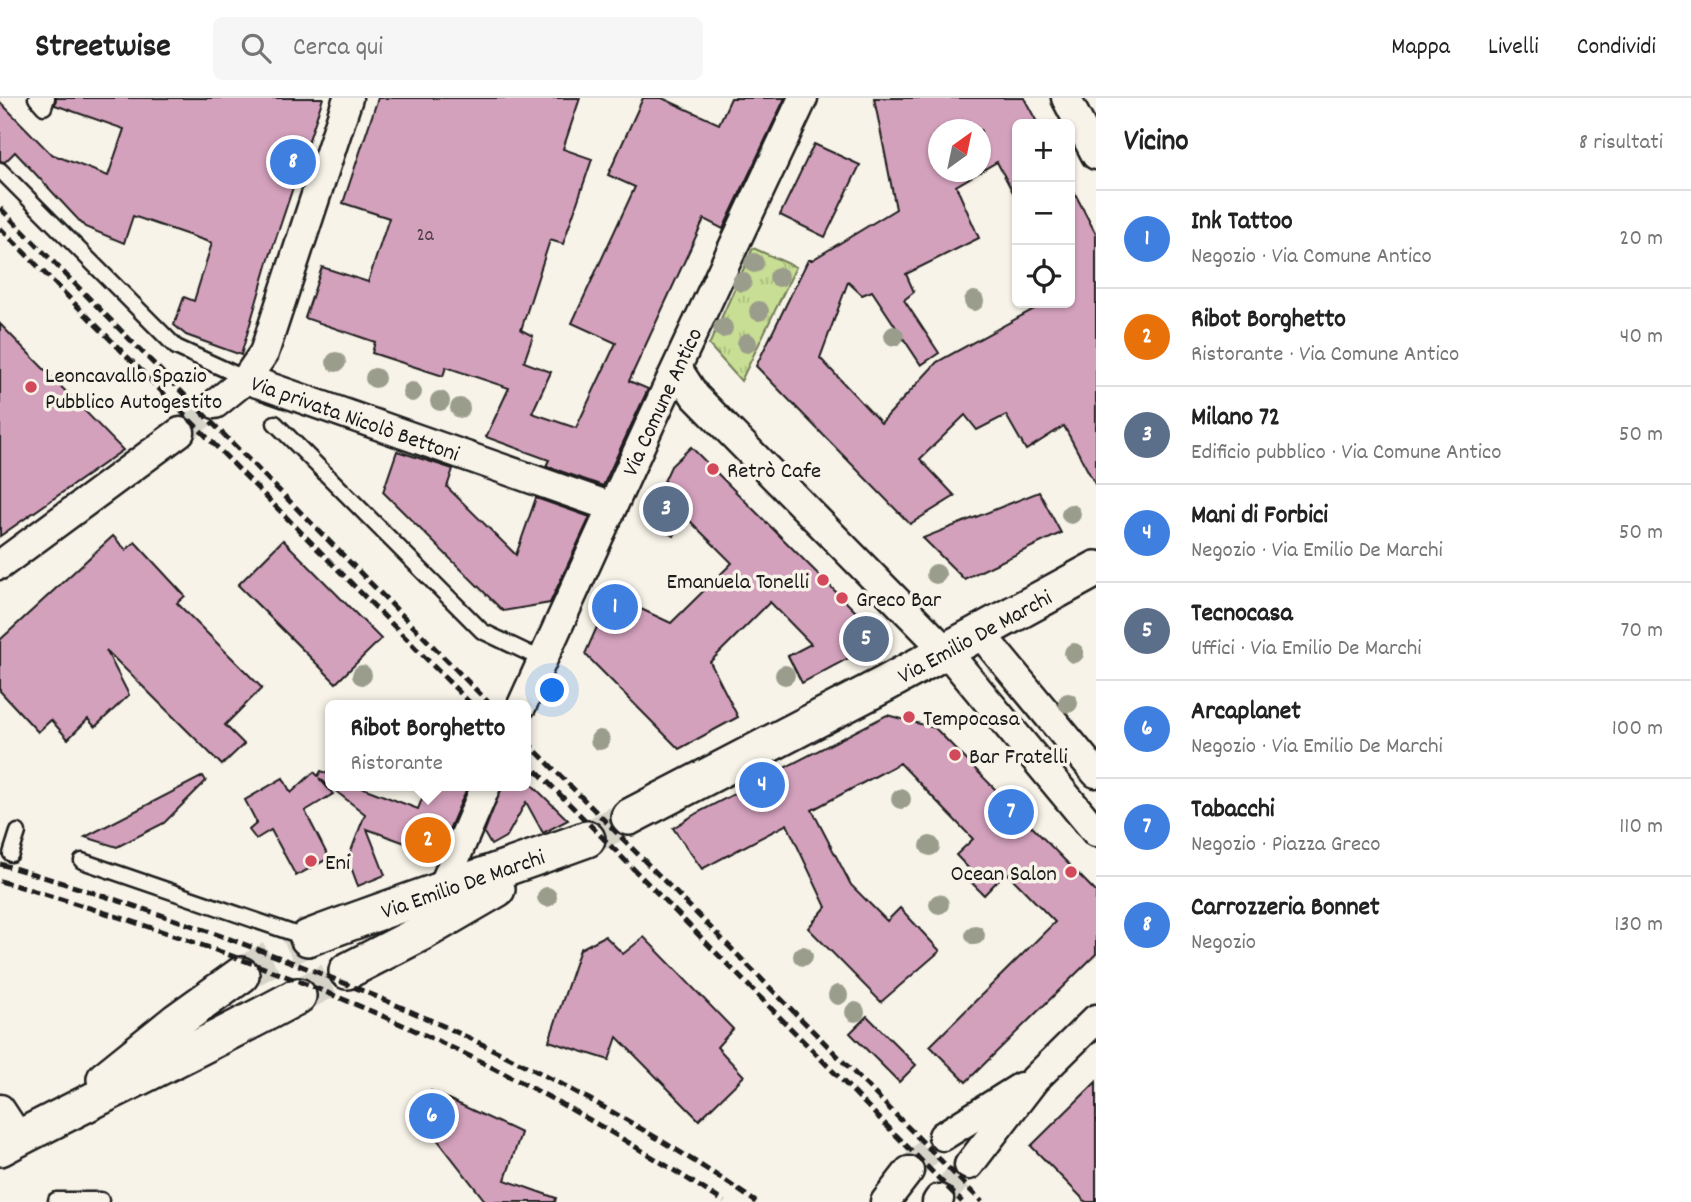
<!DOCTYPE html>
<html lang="it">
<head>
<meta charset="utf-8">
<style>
  body { margin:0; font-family:Dekko,sans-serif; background:#f6f6f6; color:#222 }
  .controls { position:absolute; right:21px; top:21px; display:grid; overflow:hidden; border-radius:10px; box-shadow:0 2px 5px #0004 }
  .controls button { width:63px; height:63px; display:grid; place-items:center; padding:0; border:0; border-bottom:2px solid #e0e0e0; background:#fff; color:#222; font:35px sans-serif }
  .compass { position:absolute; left:928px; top:21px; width:63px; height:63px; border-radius:50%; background:#fff; box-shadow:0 2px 5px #0004; rotate:33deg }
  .you { position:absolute; left:553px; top:593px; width:24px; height:24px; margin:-18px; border:5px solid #fff; border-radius:50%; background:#1a73e8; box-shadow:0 0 0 10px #1a73e833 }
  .badge { display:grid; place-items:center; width:46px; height:46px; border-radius:50%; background:#1a73e8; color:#fff; font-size:23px; font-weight:700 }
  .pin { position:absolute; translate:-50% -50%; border:4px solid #fff; box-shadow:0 2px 7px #0006 }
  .popup { position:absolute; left:325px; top:602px; width:206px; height:91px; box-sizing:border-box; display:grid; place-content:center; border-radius:10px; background:#fff; filter:drop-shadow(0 2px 5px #0005); font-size:23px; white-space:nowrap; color:#767676 }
  .popup b { font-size:26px; color:#222 }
  .popup::after { content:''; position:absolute; left:50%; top:100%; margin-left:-14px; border:14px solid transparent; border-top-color:#fff }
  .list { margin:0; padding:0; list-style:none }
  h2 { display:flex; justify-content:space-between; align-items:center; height:91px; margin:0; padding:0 28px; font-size:30px }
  h2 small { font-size:23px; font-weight:400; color:#767676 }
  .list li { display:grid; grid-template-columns:46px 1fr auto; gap:21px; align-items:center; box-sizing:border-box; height:98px; padding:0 28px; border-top:2px solid #e0e0e0 }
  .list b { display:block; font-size:26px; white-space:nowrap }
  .list p { margin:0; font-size:23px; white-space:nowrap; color:#767676 }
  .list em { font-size:23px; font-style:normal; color:#767676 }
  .icon { flex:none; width:38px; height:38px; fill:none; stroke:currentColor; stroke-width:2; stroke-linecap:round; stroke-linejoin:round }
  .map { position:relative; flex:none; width:1096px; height:1104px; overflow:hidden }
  header { display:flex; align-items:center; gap:42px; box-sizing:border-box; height:98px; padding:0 35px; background:#fff; border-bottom:2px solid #e0e0e0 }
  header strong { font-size:33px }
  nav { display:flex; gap:38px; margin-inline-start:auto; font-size:24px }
  .search { width:490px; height:63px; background:#f6f6f6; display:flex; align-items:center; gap:18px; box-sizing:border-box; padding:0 24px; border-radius:10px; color:#767676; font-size:26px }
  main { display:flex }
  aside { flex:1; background:#fff }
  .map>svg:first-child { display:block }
</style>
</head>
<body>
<header>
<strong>Streetwise</strong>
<div class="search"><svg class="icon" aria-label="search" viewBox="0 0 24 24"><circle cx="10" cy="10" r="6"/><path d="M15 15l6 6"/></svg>Cerca qui</div>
<nav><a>Mappa</a><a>Livelli</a><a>Condividi</a></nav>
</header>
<main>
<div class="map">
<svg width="1096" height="1104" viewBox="0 0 1096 1104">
  <defs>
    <pattern id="park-tufts" width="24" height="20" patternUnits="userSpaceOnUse" patternTransform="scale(1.75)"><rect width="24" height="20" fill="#c8de94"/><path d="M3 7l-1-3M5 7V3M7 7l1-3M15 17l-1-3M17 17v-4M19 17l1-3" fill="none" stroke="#abbe7f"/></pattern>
  </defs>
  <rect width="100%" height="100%" fill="#f7f3e8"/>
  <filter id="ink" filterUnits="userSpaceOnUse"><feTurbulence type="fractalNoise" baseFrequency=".0143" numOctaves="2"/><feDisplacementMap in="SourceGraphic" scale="14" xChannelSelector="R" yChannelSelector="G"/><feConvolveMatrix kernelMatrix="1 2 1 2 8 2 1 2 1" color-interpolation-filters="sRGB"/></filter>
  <g filter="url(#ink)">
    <path fill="url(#park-tufts)" stroke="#727d58" stroke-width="2" d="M753,150L796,169L741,283L709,247Z"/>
    <g fill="#d4a1bd" stroke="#1c1c1c" stroke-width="2" fill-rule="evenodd">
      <path d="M56,0H323L268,164L241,257L186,237L174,227L184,199L194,203L212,145L133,118L124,145L85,129L15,54L5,64L0,63V4L51,56L108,78L124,31L55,7Z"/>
      <path d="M378,0H580L563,51L592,61L563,146L550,142L521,232L533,238L524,264L551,274L532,315L576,330L616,245L572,225L635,89L608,77L643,0H662L719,26L731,0H785L723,131L704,121L629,283L648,291L603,388L546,368L549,362L486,339L509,290L446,269L443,278L372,255L375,244L305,220L322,169L368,184L389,120L343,105Z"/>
      <path d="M874,0H1024L1038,26H1017V102L997,64L956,88L979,140L906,176L914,194L904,202L939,255L921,267L872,193L862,197L848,184L820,260L881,325L937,264L1045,205H1070V86L1096,136V388L1064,328L1026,352L1006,317L977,332L965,317L920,361L955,398L910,426L756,268L808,162H812L896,111ZM939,32H981V74H939Z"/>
      <path d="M814,46L860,67L825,139L780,117Z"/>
      <path d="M0,226L123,352L0,438Z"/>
      <path d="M691,349L878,536L860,554L802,585L788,558L811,546L770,504L710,564L738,619L679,651L585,556L611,497L671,525L732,465L684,417L674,438L645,425L671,368Z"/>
      <path d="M397,353L453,371L447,389L516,457L536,400L590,419L550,505L503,513L383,394Z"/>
      <path d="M1039,394L1061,435L964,481L923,440Z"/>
      <path d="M113,438L126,452L135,444L185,498L177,505L262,590L225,627L244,646L222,667L106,552L129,597L95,629L88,621L68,641L51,622L38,634L0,593V542Z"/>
      <path d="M283,442L381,541L336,585L238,487Z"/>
      <path d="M887,617L935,630L1096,794V856L966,984L930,948L1055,824L1006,774L984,797L966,779L972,774L956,757L973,741L900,665L812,712L851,787L887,823L900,810L940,853L881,904L808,830L826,809L787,726L702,771L673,730L697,715Z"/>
      <path d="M321,673L330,677V688H358L418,711L427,688H468L438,757L367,731L385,777L358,788L348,761L365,716L319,680L333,696L305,713L329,760L296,778L271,732L256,741L249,732L257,725L245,702L283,680L291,695L314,674L318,678Z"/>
      <path d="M203,678L206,683L164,725L117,749L85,739Z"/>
      <path d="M526,681L568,722L543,735L526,704L507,738L491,747L484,735L502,688H526Z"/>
      <path d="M605,838L623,856L644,839L733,931L717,949L744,978L699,1022L617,939L609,962L549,943L580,851Z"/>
      <path d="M867,918L916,967L899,984L850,935Z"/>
      <path d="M1096,984V1104H1086L1031,1048Z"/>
      <path d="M431,993L521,1035L505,1082L556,1100L555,1104H486L430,1032L425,1010Z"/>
    </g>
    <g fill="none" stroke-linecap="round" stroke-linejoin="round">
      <g stroke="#d6d3c9" stroke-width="28" stroke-dasharray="28 14" stroke-linecap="butt">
        <path d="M180,334L215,306"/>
        <path d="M909,1073L943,1038"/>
        <path d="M939,1101L969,1067"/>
      </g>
      <g stroke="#d6d3c9" stroke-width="35" stroke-dasharray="35 18" stroke-linecap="butt">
        <path d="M587,741L629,719"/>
        <path d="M241,877L308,840"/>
        <path d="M298,898L347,873"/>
      </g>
      <g stroke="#1c1c1c" stroke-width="19">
        <g id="service">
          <path d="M36,0L44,9L47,0"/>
          <path d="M0,72L176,249L246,281"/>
          <path d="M275,325L482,533L543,562"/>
          <path d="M11,756L18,734"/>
          <path d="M82,763L307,840"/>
          <path d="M56,1102H101"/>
        </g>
      </g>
      <g stroke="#1c1c1c" stroke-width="33">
        <g id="minor">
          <path d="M1066,0L1096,57"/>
          <path d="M677,270L695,298L946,553L1096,734"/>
          <path id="s1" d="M246,281L612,409"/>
          <path d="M215,306L246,281L264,255L348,0"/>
          <path d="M0,467L180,334"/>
          <path d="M980,535L1096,675"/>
          <path id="s2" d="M522,607L652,322L803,0"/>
          <path d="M437,803L486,688"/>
          <path d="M0,1011L19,1040"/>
          <path d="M943,1038L1021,989"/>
          <path d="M969,1067L1035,981L1096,921"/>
          <path d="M885,1104L909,1073"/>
          <path d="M937,1104L939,1101"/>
        </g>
      </g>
      <g stroke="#1c1c1c" stroke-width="40">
        <g id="tertiary">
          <path id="s3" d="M629,719L885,586L1096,471"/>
          <path id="s4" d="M308,840C400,805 494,775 587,741"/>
          <path d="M347,873L423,834L497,791"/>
          <path d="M105,981L177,923L241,877"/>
          <path d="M0,1050C99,998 200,951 298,898"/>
        </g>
      </g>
      <use href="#service" stroke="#f7f3e8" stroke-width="14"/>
      <use href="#minor" stroke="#f7f3e8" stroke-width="28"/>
      <use href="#tertiary" stroke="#f7f3e8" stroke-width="35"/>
      <g stroke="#1c1c1c" stroke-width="5" stroke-dasharray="10 5" stroke-linecap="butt">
        <path d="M0,110L491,607"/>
        <path d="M0,130L472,607"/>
        <path d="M526,643L982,1104"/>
        <path d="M526,662L962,1104"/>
        <path d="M0,766C264,844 528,946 756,1104"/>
        <path d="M0,783C174,833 348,895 509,978C583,1016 654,1059 724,1104"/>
      </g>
    </g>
    <g fill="#9b9d8c">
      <circle cx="754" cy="165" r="10"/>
      <circle cx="779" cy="179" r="10"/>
      <circle cx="742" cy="184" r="10"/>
      <circle cx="974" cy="203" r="10"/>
      <circle cx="759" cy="213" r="10"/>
      <circle cx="723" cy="230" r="10"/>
      <circle cx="894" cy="238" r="10"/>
      <circle cx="747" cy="245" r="10"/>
      <circle cx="336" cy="264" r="10"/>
      <circle cx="375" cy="280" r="10"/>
      <circle cx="412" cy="294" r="10"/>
      <circle cx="440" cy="303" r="10"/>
      <circle cx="460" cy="310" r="10"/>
      <circle cx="1071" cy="416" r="10"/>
      <circle cx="936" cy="476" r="10"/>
      <circle cx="1074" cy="555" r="10"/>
      <circle cx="362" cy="577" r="10"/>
      <circle cx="785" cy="577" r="10"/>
      <circle cx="1068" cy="605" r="10"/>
      <circle cx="600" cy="642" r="10"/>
      <circle cx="901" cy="701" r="10"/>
      <circle cx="930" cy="748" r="10"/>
      <circle cx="547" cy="799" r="10"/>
      <circle cx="939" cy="806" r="10"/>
      <circle cx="975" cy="837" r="10"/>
      <circle cx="803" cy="858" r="10"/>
      <circle cx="838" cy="897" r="10"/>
      <circle cx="855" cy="914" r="10"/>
    </g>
  </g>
  <g fill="#d1495b" stroke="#f7f3e8" stroke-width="2.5">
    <circle cx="31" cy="289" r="7"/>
    <circle cx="713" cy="371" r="7"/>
    <circle cx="823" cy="482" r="7"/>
    <circle cx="842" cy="500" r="7"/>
    <circle cx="909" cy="619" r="7"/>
    <circle cx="955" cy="657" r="7"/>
    <circle cx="311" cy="763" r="7"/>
    <circle cx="1071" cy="774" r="7"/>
  </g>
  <g text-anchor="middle" stroke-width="7" stroke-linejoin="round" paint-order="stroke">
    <g font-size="19" fill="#4a3d44">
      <text x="425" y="142">2a</text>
    </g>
    <g font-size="23" fill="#1c1c1c" stroke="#f7f3e8" text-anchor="start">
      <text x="45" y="284">Leoncavallo Spazio<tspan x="45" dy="26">Pubblico Autogestito</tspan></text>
      <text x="727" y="379">Retrò Cafe</text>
      <text x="809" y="490" text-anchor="end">Emanuela Tonelli</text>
      <text x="856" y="508">Greco Bar</text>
      <text x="923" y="627">Tempocasa</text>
      <text x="969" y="665">Bar Fratelli</text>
      <text x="325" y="771">Eni</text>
      <text x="1057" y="782" text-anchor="end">Ocean Salon</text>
    </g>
    <g font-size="23" fill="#1c1c1c" stroke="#f7f3e8">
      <text dy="8" stroke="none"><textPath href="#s2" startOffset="334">Via Comune Antico</textPath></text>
      <text dy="8" stroke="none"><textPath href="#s1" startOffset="116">Via privata Nicolò Bettoni</textPath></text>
      <text dy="8" stroke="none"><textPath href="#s3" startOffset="390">Via Emilio De Marchi</textPath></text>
      <text dy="8" stroke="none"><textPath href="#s4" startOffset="164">Via Emilio De Marchi</textPath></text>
    </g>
  </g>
</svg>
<div class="controls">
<button>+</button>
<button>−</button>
<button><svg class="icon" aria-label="locate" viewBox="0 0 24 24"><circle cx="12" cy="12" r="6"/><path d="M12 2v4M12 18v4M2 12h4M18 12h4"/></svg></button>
</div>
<svg class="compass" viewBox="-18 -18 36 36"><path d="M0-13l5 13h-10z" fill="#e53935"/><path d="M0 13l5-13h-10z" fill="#767676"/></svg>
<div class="you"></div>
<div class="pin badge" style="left:615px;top:509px;background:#3f7fe0">1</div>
<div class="pin badge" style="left:428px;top:742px;background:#e8710a">2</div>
<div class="popup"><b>Ribot Borghetto</b>Ristorante</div>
<div class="pin badge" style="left:666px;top:411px;background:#5c6f8a">3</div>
<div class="pin badge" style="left:762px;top:687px;background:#3f7fe0">4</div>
<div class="pin badge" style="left:866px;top:541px;background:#5c6f8a">5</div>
<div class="pin badge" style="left:432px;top:1018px;background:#3f7fe0">6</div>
<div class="pin badge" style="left:1011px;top:714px;background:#3f7fe0">7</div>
<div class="pin badge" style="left:293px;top:64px;background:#3f7fe0">8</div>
</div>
<aside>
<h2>Vicino<small>8 risultati</small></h2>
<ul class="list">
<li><span class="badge" style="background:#3f7fe0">1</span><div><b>Ink Tattoo</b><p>Negozio · Via Comune Antico</p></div><em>20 m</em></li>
<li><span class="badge" style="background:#e8710a">2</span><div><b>Ribot Borghetto</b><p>Ristorante · Via Comune Antico</p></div><em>40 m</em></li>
<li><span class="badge" style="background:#5c6f8a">3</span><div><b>Milano 72</b><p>Edificio pubblico · Via Comune Antico</p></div><em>50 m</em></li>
<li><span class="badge" style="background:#3f7fe0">4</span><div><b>Mani di Forbici</b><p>Negozio · Via Emilio De Marchi</p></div><em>50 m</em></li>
<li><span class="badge" style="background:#5c6f8a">5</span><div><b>Tecnocasa</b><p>Uffici · Via Emilio De Marchi</p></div><em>70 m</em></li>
<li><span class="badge" style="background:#3f7fe0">6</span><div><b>Arcaplanet</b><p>Negozio · Via Emilio De Marchi</p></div><em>100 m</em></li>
<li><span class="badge" style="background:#3f7fe0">7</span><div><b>Tabacchi</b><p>Negozio · Piazza Greco</p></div><em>110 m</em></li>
<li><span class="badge" style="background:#3f7fe0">8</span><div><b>Carrozzeria Bonnet</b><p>Negozio</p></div><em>130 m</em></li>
</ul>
</aside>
</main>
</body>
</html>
